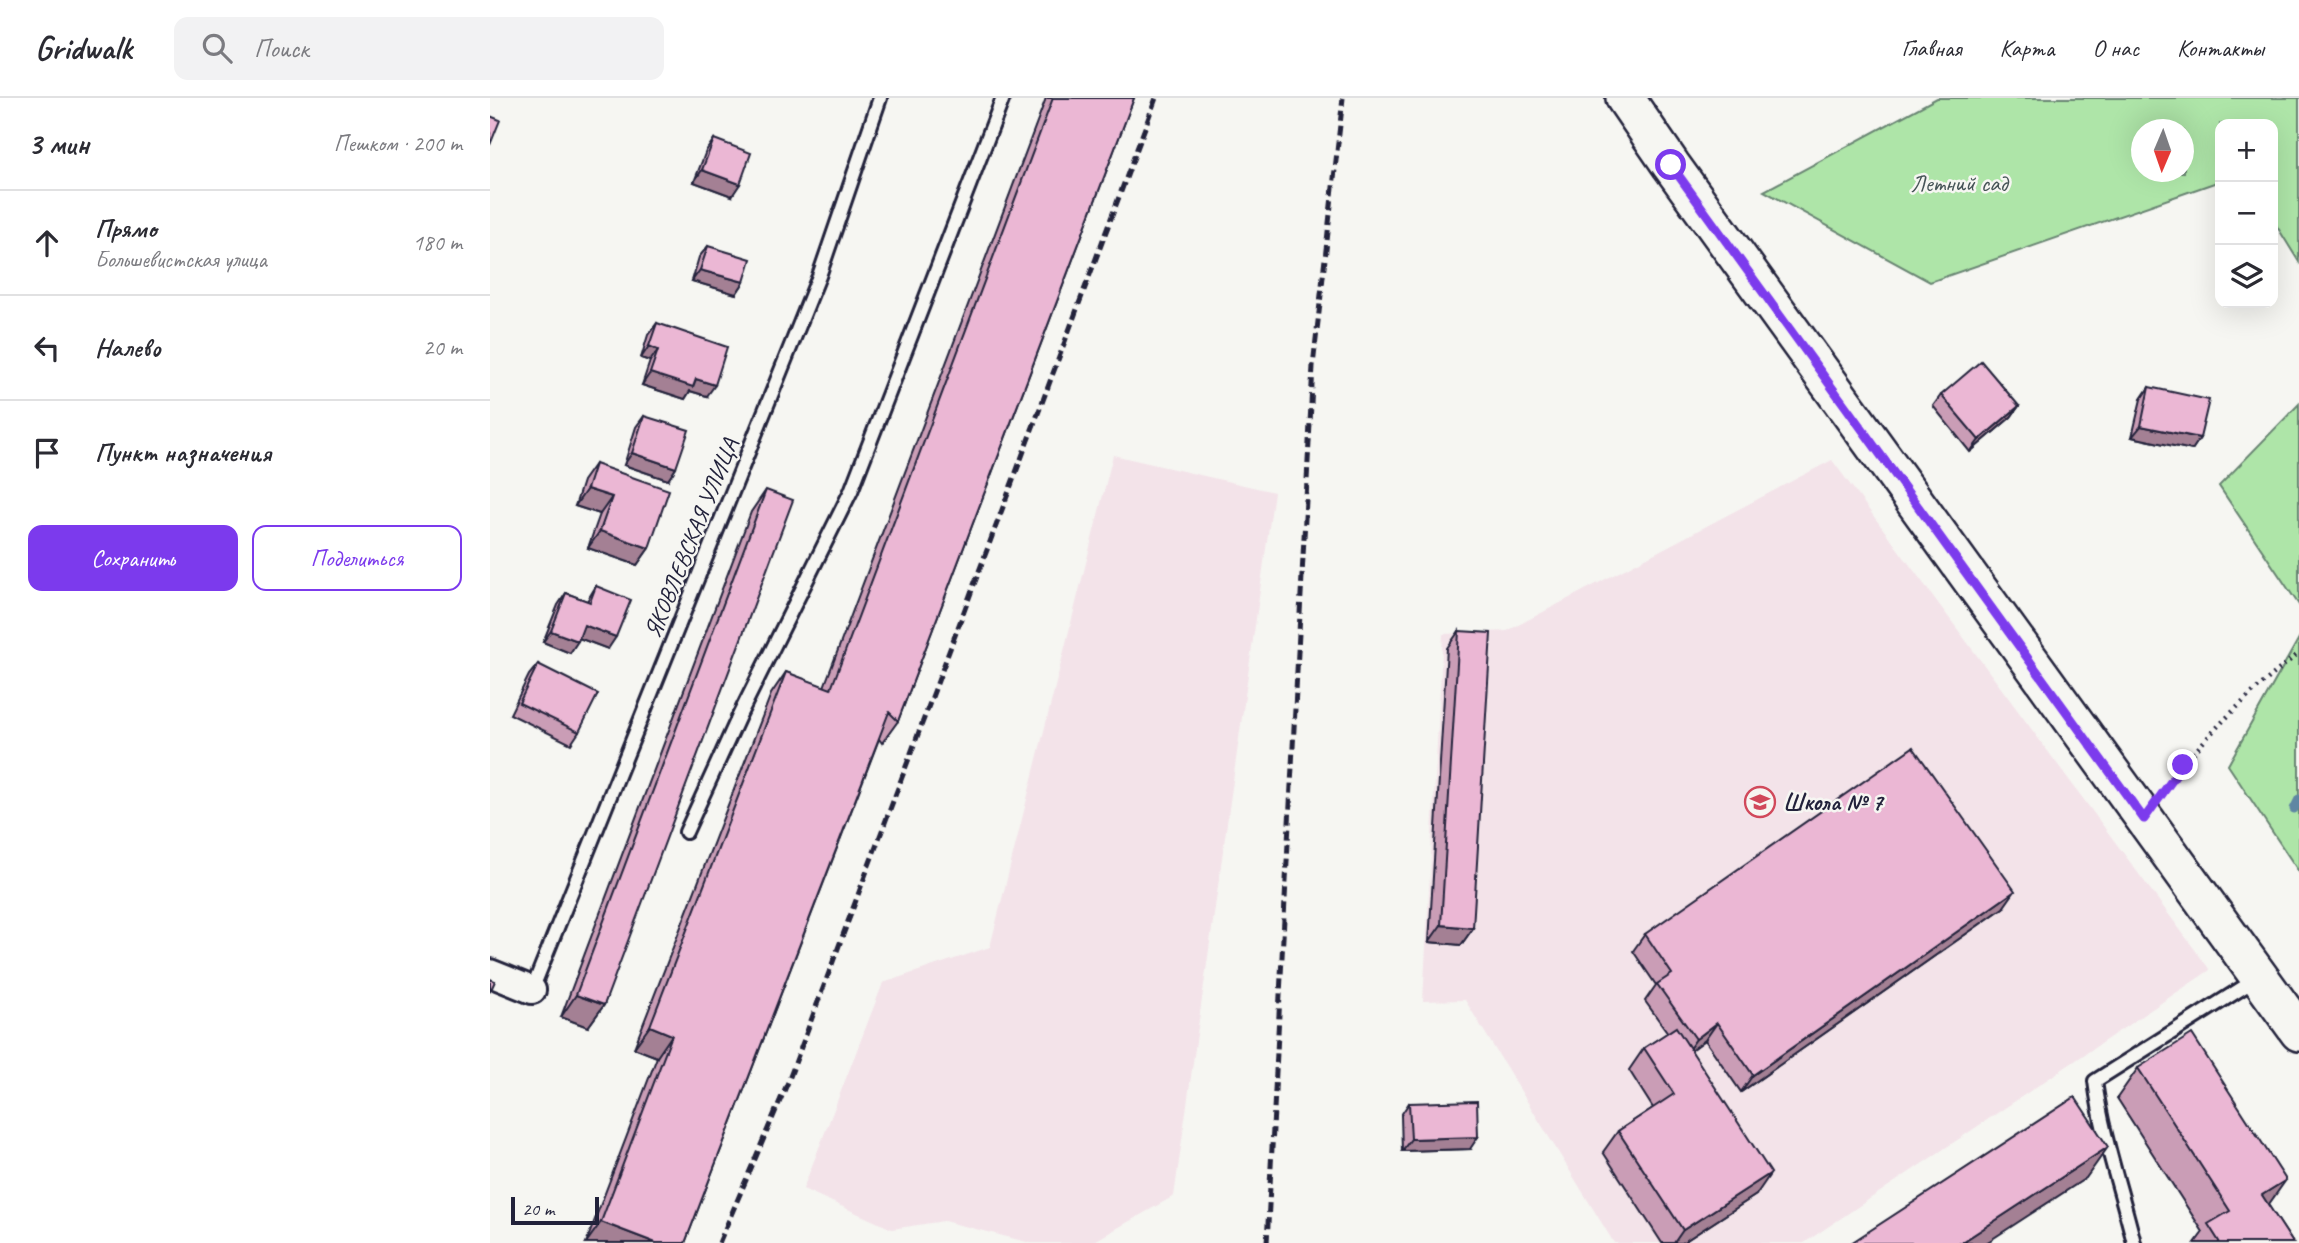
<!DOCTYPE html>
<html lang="ru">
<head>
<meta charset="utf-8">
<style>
  body { margin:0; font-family:Caveat,sans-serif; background:#f2f2f3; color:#2b2b33 }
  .controls { position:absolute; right:21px; top:21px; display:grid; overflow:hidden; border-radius:14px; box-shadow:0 7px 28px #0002 }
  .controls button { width:63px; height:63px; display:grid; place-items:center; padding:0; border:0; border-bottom:2px solid #e1e1e2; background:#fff; color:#2b2b33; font:35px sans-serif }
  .compass { position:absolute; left:1641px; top:21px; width:63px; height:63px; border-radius:50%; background:#fff; box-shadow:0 7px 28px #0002; rotate:182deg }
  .scale { position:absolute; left:21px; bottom:18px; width:88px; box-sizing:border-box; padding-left:7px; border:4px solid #22223b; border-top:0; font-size:19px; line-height:24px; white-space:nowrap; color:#22223b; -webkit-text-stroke:5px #f6f6f2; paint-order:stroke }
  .stop { position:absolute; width:21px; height:21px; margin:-16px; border:5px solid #7c3aed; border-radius:50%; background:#fff }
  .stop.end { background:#7c3aed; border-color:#fff; box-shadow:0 2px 7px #0008 }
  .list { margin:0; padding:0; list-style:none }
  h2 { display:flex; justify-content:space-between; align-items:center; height:91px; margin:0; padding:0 28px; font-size:30px }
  h2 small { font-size:23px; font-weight:400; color:#7c7c81 }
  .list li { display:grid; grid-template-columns:46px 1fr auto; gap:21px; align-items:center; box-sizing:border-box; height:105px; padding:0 28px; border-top:2px solid #e1e1e2 }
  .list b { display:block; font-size:26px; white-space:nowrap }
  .list p { margin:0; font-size:23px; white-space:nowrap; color:#7c7c81 }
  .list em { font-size:23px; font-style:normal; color:#7c7c81 }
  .actions { display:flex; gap:14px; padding:21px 28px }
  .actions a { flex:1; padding:16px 0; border:2px solid #7c3aed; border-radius:14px; text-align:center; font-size:24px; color:#7c3aed }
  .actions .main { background:#7c3aed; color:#fff }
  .icon { flex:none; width:38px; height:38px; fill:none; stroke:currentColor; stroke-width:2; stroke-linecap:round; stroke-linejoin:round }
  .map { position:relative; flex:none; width:1809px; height:1145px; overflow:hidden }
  header { display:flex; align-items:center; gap:42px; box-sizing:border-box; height:98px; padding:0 35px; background:#fff; border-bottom:2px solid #e1e1e2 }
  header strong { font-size:33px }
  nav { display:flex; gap:38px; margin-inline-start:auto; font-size:24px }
  .search { width:490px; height:63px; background:#f2f2f3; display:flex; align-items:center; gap:18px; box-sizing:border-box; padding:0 24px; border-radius:14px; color:#7c7c81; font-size:26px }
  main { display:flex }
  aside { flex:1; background:#fff }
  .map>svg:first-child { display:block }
</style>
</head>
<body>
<header>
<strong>Gridwalk</strong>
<div class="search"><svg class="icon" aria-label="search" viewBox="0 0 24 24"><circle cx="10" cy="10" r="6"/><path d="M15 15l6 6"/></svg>Поиск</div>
<nav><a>Главная</a><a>Карта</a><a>О нас</a><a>Контакты</a></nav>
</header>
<main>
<aside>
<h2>3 мин<small>Пешком · 200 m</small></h2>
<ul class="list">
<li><svg class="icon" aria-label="ahead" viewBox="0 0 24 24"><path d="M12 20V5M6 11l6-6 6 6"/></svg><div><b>Прямо</b><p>Большевистская улица</p></div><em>180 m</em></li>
<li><svg class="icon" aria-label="left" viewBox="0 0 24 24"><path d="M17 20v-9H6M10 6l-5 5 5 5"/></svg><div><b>Налево</b></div><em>20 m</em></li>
<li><svg class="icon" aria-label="arrive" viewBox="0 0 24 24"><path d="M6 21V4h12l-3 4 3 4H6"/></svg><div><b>Пункт назначения</b></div></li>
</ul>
<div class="actions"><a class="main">Сохранить</a><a>Поделиться</a></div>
</aside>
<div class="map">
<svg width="1809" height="1145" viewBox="0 0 1809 1145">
  <rect width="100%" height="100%" fill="#f6f6f2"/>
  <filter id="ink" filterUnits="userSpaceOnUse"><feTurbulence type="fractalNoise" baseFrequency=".0143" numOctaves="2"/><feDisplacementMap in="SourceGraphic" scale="14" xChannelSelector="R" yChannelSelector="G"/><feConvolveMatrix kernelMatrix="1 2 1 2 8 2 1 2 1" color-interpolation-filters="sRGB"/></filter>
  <g filter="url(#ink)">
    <g fill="#f3e3e9">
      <path d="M623,357L784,394L684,1098L601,1145H541L454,1123L402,1131L313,1091L393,885L500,849Z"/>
      <path d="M1342,362L1720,872L1314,1145H1124L975,902L933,903L953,536L1017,533Z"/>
    </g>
    <g fill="#aee5a8" stroke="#688472" stroke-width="2" fill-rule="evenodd">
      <path d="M1447,0H1809V164L1783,122V26H1730V83L1440,184L1274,93ZM1652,32H1694V74H1652Z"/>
      <path d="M1809,306V507L1729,388Z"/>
      <path d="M1809,540V774L1738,667Z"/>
    </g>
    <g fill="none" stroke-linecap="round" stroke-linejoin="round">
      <path stroke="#5f86a3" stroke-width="9" d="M1804,711L1809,701"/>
      <g stroke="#22223b" stroke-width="18">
        <g id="lane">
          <path d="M196,734L249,618L361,393L513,0"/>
          <path d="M42,892L329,178L390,0"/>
          <path d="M1644,1145C1631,1091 1612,1038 1605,983L1768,880"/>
        </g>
      </g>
      <g stroke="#22223b" stroke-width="32">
        <path id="street" d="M0,875L42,892"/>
      </g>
      <g stroke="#22223b" stroke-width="42">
        <path id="secondary" d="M1135,0L1181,67L1809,934"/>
      </g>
      <path stroke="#22223b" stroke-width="4.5" stroke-dasharray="2 5" stroke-linecap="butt" d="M1673,694C1711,641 1758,596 1809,555"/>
      <use href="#lane" stroke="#f6f6f2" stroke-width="12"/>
      <use href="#street" stroke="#f6f6f2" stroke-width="26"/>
      <use href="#secondary" stroke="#f6f6f2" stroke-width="37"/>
      <g stroke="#22223b" stroke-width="5" stroke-dasharray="10 5" stroke-linecap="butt">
        <path d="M229,1145L298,984L666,0"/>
        <path d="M777,1145L823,268L853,0"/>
      </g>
    </g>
    <g fill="#ca9db6" stroke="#22223b" stroke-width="2">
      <path d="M556,0H644L408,623L392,645L389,641L195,1145H96L167,959L144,950L281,596L296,574L334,589Z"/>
      <path d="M224,41L242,98L204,84L216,53Z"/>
      <path d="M218,148L254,184L246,196L202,183L209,159Z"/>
      <path d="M167,225L217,298L200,293L195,301L152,287L160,263L151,260L158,237Z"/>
      <path d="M1659,289L1710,340L1702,352L1642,339L1651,301Z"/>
      <path d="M1451,297L1529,308L1521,319L1480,354L1443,308Z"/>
      <path d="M154,318L186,370L178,382L134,367L146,329Z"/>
      <path d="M105,366L159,450L147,467L98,450L110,416L85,408L93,383Z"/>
      <path d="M276,392L114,907L98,929L71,919L261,414Z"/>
      <path d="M106,488L118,551L89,540L80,555L53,544L68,507L76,495L97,503Z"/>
      <path d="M969,533L983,830L971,847L939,844L957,550Z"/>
      <path d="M48,566L89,634L81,646L20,616L39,577Z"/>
      <path d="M1513,810L1251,994L1215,942L1201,952L1266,1097L1192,1145H1172L1113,1054L1128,1033L1163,1010L1139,972L1154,950L1178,935L1155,903L1166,887L1143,853L1155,836Z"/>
      <path d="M1648,970L1778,1107L1803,1145H1705L1713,1134L1627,1000Z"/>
      <path d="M919,1005L980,1051L912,1053L911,1017Z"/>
    </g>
    <g fill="#a48094" stroke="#22223b" stroke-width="2">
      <path d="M212,72L250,86L242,98L204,84Z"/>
      <path d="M210,172L254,184L246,196L202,183Z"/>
      <path d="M159,248L168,252L160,263L151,260Z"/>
      <path d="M160,275L206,281L225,287L217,298L200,293L195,301L152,287Z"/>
      <path d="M1529,308L1521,319L1480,354L1489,342Z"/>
      <path d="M1651,328L1710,340L1702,352L1642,339Z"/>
      <path d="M142,355L186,370L178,382L134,367Z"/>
      <path d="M97,391L122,399L110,416L85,408Z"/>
      <path d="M110,433L159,450L147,467L98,450Z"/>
      <path d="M94,527L126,539L118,551L86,539Z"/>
      <path d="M61,533L88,543L80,555L53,544Z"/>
      <path d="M1525,793L1513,810L1251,994L1263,977Z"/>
      <path d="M951,827L983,830L971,847L939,844Z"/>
      <path d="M86,897L114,907L98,929L71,919Z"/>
      <path d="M1227,925L1215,942L1194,958L1206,941Z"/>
      <path d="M160,928L182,937L167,959L144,950Z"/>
      <path d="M988,1039L980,1051L912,1053L921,1041Z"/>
      <path d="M1618,1049L1596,1080L1496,1145H1471Z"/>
      <path d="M1281,1075L1266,1097L1192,1145H1184L1193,1132Z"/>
      <path d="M1796,1082L1774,1113L1772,1097Z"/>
      <path d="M111,1124L166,1145H96Z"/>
    </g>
    <g fill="#ebb7d4" stroke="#22223b" stroke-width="2">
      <path d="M563,0H644L408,623L399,614L195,1145H166L111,1124L182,937L160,928L296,574L341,591Z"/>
      <path d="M0,18L10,22L0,47Z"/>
      <path d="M224,41L261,55L250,86L212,72Z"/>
      <path d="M218,148L261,161L254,184L210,172Z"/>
      <path d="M167,225L237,249L225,287L206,281L203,289L160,275L168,252L159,248Z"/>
      <path d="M1491,263L1529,308L1489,342L1451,297Z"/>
      <path d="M1659,289L1719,302L1710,340L1651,328Z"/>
      <path d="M154,318L199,332L186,370L142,355Z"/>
      <path d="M105,366L179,392L159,450L110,433L122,399L97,391Z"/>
      <path d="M276,392L303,402L114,907L86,897Z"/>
      <path d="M106,488L141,502L126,539L94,527L88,543L61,533L76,495L100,504Z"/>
      <path d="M969,533L1001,535L983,830L951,827Z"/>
      <path d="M48,566L108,596L89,634L29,605Z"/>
      <path d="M1423,649L1525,793L1263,977L1227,925L1206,941L1167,886L1182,876L1155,836Z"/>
      <path d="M0,881L5,883L0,894Z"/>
      <path d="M1186,929L1281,1075L1193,1132L1128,1033L1184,996L1154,950Z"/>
      <path d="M1702,936L1796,1082L1772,1097L1803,1145H1730L1718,1126L1740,1113L1648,970Z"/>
      <path d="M1585,999L1618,1049L1471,1145H1361Z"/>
      <path d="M987,1003L988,1039L921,1041L919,1005Z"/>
    </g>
  </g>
  <g fill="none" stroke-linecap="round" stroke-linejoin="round" filter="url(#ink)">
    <path stroke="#7c3aed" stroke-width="9" d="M1181,67L1654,721L1693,667"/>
  </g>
  <defs>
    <g id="school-ring" transform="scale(1.575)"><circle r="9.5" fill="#f6f6f2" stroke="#d1495b" stroke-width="1.5"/><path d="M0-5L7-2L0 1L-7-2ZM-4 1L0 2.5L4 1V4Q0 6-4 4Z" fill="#d1495b"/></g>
  </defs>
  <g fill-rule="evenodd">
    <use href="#school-ring" x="1270" y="704"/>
  </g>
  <g text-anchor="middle" stroke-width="5" stroke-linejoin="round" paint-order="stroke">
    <g font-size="24" fill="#455356" stroke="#f6f6f2">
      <text x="1469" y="93">Летний сад</text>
    </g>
    <g font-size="24" fill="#22223b" stroke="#f6f6f2">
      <text transform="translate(201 440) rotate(-68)" y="8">ЯКОВЛЕВСКАЯ УЛИЦА</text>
    </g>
    <g font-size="24" font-weight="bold" fill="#22223b" stroke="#f6f6f2" text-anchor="start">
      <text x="1293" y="712">Школа № 7</text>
    </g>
  </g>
</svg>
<div class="controls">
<button>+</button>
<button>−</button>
<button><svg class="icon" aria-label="layers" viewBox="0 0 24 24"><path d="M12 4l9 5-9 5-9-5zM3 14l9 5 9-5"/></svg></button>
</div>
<svg class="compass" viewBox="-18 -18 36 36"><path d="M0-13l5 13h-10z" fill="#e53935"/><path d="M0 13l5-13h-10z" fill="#7c7c81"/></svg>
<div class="scale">20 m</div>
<div class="stop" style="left:1181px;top:67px"></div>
<div class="stop end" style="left:1693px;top:667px"></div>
</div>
</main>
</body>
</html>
